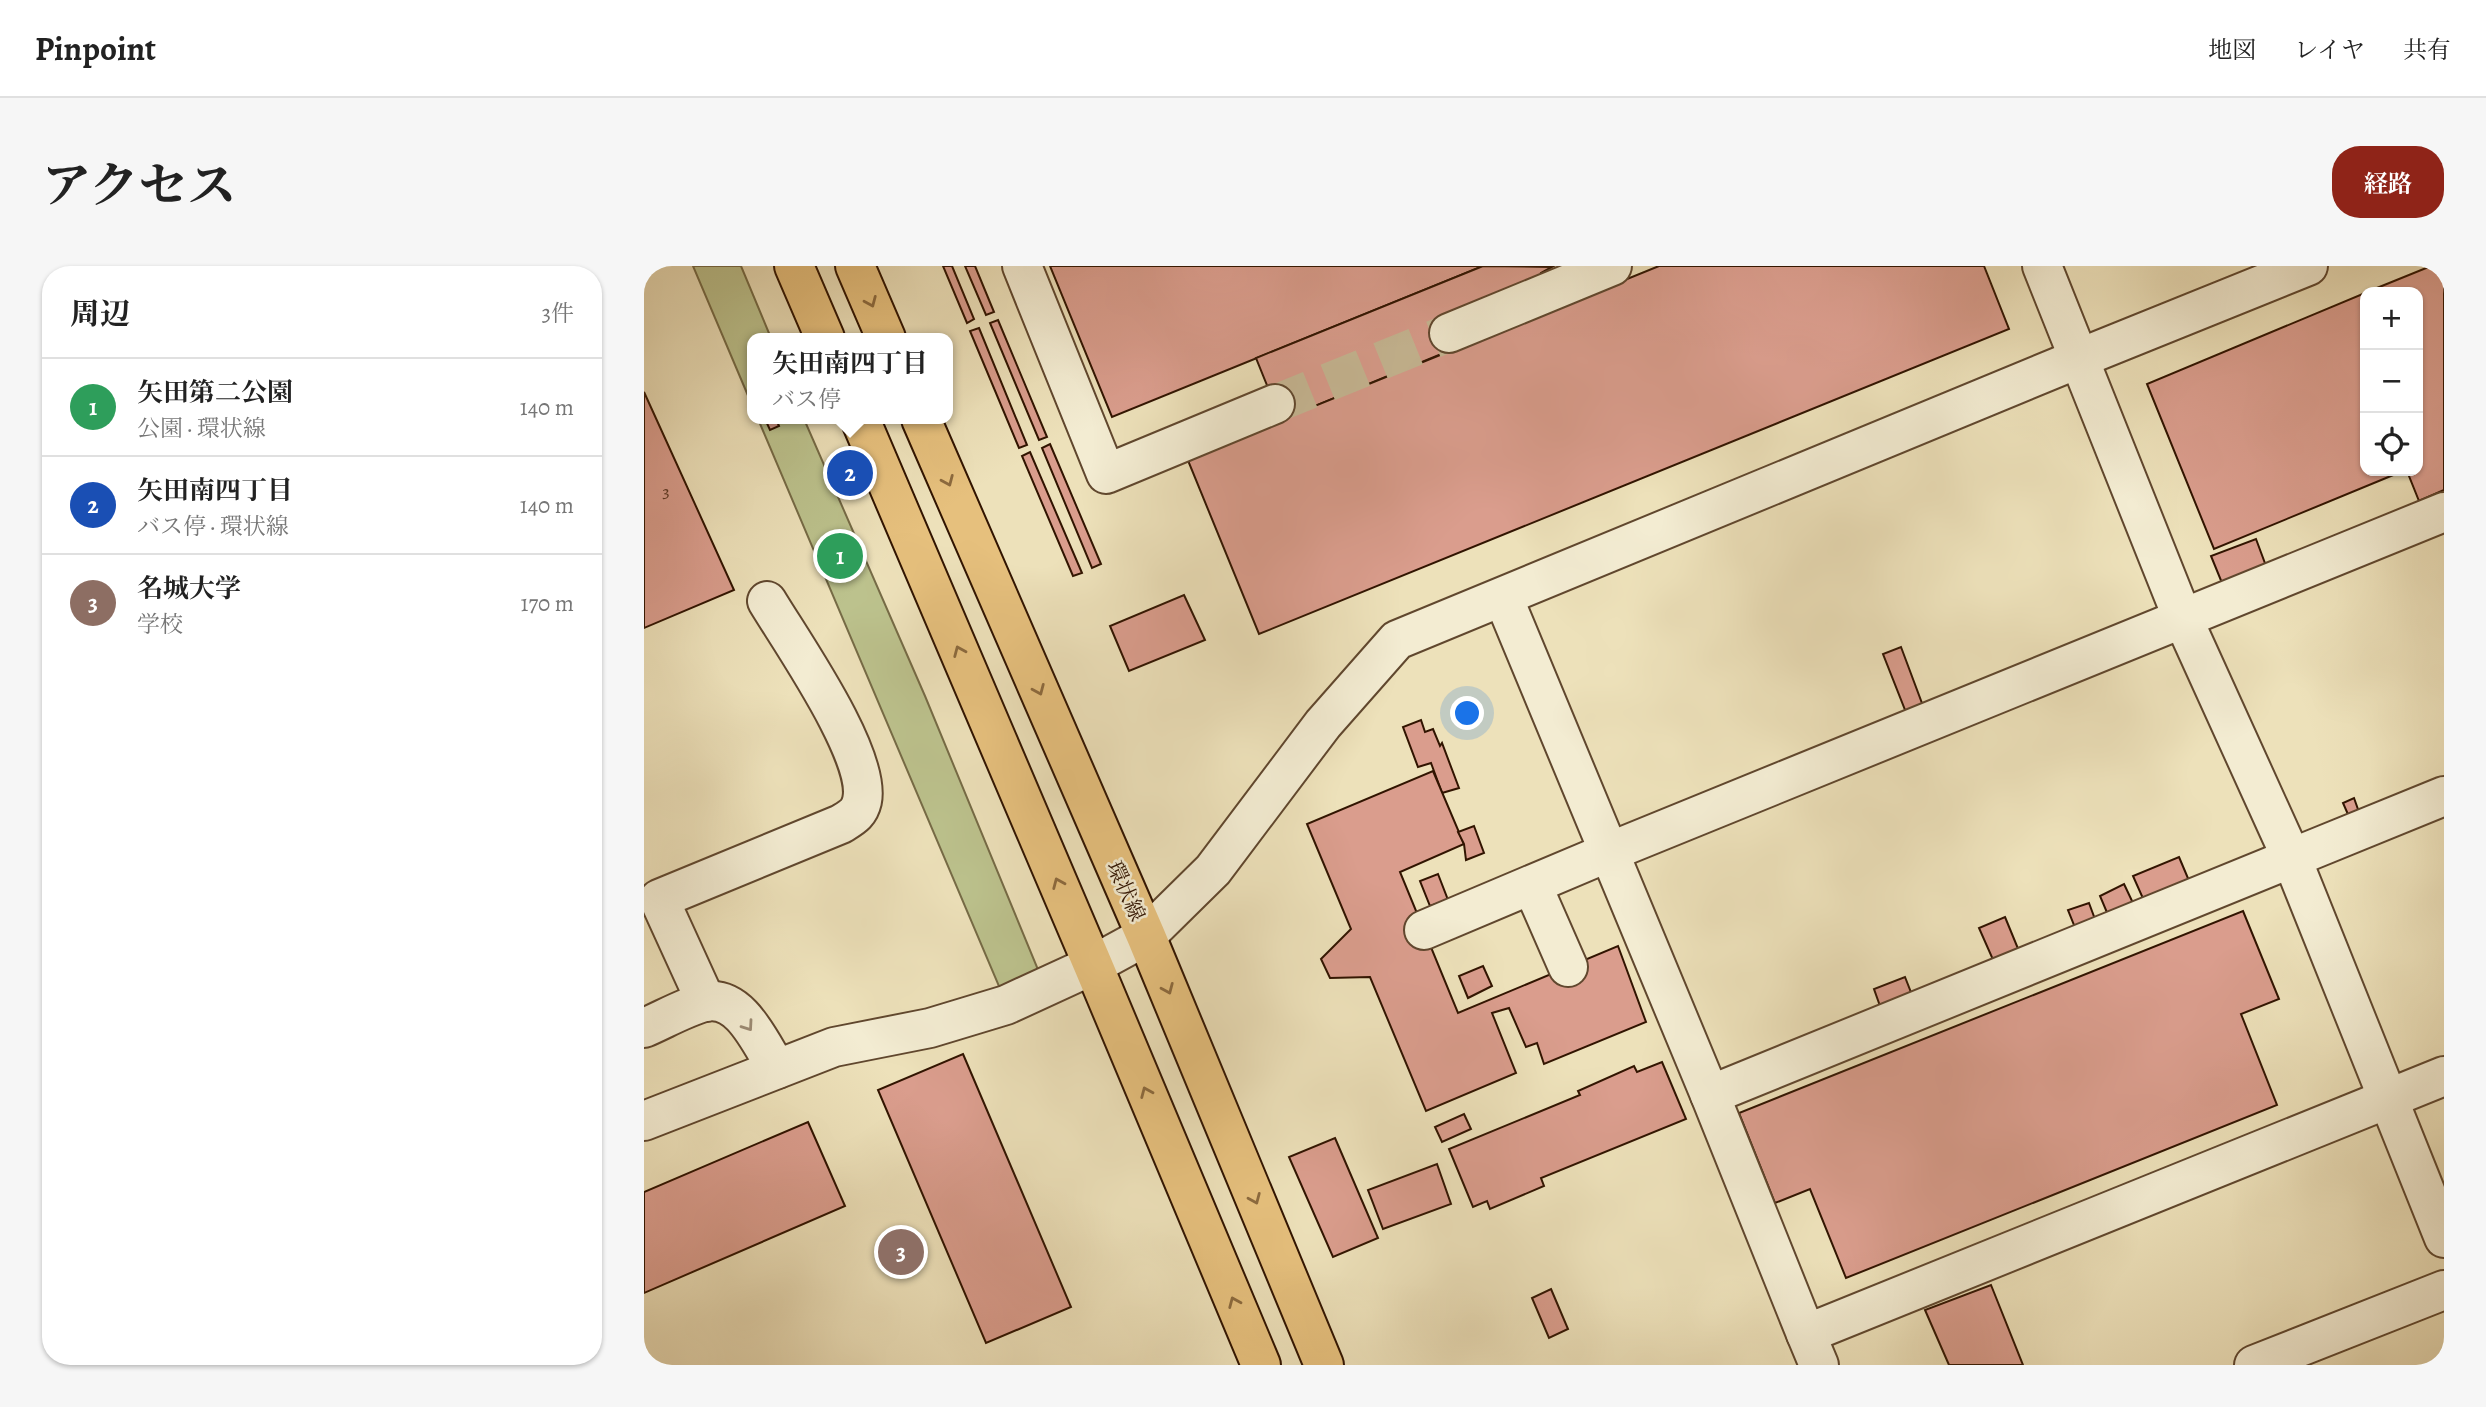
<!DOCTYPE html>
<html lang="ja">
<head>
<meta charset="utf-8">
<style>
  body { margin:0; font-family:Alegreya,"Noto Serif JP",serif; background:#f6f6f6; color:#222 }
  .controls { position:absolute; right:21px; top:21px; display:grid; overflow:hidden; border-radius:14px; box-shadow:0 2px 5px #0004 }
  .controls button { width:63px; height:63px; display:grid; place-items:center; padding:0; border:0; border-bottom:2px solid #e0e0e0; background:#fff; color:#222; font:35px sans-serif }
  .you { position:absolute; left:824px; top:448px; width:24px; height:24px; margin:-18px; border:5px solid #fff; border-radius:50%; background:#1a73e8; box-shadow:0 0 0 10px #1a73e833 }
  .badge { display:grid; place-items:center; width:46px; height:46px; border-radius:50%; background:#8f2418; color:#fff; font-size:23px; font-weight:700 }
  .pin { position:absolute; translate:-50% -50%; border:4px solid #fff; box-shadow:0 2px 7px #0006 }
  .popup { position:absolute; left:103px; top:67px; width:206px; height:91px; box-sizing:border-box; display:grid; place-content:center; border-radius:14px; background:#fff; filter:drop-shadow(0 2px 5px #0005); font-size:23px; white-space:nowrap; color:#767676 }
  .popup b { font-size:26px; color:#222 }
  .popup::after { content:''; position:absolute; left:50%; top:100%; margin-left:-14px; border:14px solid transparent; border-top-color:#fff }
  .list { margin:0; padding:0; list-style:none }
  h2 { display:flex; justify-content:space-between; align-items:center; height:91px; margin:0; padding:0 28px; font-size:30px }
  h2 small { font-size:23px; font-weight:400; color:#767676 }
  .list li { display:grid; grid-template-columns:46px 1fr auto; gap:21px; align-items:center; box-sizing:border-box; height:98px; padding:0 28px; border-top:2px solid #e0e0e0 }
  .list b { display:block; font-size:26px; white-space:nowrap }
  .list p { margin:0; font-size:23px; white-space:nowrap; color:#767676 }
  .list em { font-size:23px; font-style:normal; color:#767676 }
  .icon { flex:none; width:38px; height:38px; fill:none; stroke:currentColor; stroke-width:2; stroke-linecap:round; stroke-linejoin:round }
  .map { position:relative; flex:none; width:1800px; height:1099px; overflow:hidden; border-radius:28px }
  header { display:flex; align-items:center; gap:42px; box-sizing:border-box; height:98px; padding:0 35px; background:#fff; border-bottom:2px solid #e0e0e0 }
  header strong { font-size:33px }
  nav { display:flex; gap:38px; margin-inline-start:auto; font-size:24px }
  .intro { display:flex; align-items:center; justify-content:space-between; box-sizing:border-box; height:168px; padding:0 42px }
  h1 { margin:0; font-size:49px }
  .button { padding:18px 32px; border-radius:28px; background:#8f2418; color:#fff; font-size:24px; font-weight:700 }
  main { display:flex; gap:42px; padding:0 42px }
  aside { flex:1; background:#fff; border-radius:28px; box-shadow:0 2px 5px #0004 }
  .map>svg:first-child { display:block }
</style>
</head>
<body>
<header>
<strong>Pinpoint</strong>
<nav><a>地図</a><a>レイヤ</a><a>共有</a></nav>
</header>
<div class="intro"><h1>アクセス</h1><a class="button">経路</a></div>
<main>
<aside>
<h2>周辺<small>3件</small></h2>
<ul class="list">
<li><span class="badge" style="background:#2e9e5b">1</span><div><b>矢田第二公園</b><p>公園 · 環状線</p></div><em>140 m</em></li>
<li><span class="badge" style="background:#1a4fb4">2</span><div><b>矢田南四丁目</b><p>バス停 · 環状線</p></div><em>140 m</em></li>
<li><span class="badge" style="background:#8d6e63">3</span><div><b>名城大学</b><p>学校</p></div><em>170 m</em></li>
</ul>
</aside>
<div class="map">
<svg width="1800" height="1099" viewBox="0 0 1800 1099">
  <rect width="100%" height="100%" fill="#ede1ba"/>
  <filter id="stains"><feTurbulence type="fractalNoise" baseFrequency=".00286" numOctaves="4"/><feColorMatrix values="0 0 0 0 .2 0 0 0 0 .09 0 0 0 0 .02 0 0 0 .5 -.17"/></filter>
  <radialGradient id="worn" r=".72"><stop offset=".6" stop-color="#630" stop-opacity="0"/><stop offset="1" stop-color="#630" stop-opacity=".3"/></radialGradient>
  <g fill="#bcc28d" stroke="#766b46" stroke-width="2">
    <path d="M49,0H97L127,72H108V139Z"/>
    <path d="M114,153H160L281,430L395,706L357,725Z"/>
  </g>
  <g fill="#da9d8d" stroke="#311400" stroke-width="2">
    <path d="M299,0H308L330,53L323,57Z"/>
    <path d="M321,0H331L350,46L342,49Z"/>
    <path d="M406,0H839L468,151Z"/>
    <path d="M839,0L908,1L897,7L899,13L812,82L637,154L612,92Z"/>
    <path d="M1015,0H1340L1365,63L615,368L543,192Z"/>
    <path d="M1787,0H1800V224L1775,235L1763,205H1774V26H1723Z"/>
    <path d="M1721,27V205H1759L1570,283L1503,118Z"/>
    <path d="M354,54L403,171L395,174L346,57Z"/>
    <path d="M335,62L383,179L375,182L326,65Z"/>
    <path d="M0,126L90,324L0,362Z"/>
    <path d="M121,153H132L135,160L126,164Z"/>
    <path d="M406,178L457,298L448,302L398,182Z"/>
    <path d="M386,186L438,307L429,310L378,190Z"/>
    <path d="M1612,273L1622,300L1578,317L1567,290Z"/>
    <path d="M540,329L561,374L485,405L466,360Z"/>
    <path d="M1257,381L1282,448L1265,454L1239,388Z"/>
    <path d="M777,454L781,466L789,463L796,480L798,477L815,522L798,527L787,497L774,501L759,461Z"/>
    <path d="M789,505L820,578L756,606L814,747L974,680L1002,756L900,798L893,777L882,781L865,742L848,747L872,807L782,845L726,711L686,712L677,693L707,663L663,558Z"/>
    <path d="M1710,532L1716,549L1706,553L1699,537Z"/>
    <path d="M830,560L840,587L822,594L820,578L814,566Z"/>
    <path d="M1535,591L1546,617L1501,637L1489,610Z"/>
    <path d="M794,608L804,634L786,640L776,615Z"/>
    <path d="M1480,618L1489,637L1464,649L1456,630Z"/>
    <path d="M1445,637L1452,656L1432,664L1424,644Z"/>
    <path d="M1599,645L1635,733L1597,748L1633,839L1202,1012L1166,923L1131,937L1095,847Z"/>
    <path d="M1361,651L1375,685L1350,696L1335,662Z"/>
    <path d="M839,700L848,720L824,732L815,710Z"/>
    <path d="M1261,711L1268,729L1236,740L1230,723Z"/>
    <path d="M319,788L427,1041L342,1077L234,824Z"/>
    <path d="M1018,796L1042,853L897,912L900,920L846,943L843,935L829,941L805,883L936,829L934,825L990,800L993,806Z"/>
    <path d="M820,848L827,863L798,876L791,861Z"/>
    <path d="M164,856L201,940L0,1027V926Z"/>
    <path d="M691,872L734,972L689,991L645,891Z"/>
    <path d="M793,898L807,938L739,963L724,924Z"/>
    <path d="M1347,1019L1379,1099H1305L1281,1044Z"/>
    <path d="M907,1023L924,1063L905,1072L888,1032Z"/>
  </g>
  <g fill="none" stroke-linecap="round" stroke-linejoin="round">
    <path stroke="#c7b895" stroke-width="38" stroke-dasharray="38 19" stroke-linecap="butt" d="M631,138L805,67"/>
    <g stroke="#60472e" stroke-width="42">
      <g id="minor">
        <path d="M378,0L462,208L631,138"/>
        <path d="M1398,0L1539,353L1648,593L1800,972"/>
        <path d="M805,67L968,0"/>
        <path d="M859,331L1066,829L1800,530"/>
        <path d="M888,619L924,701"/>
        <path d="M780,664L965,586L1800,246"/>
        <path d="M62,736L15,633L197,558C208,551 215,548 218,535C228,490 147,375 123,335"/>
        <path d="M0,762C19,754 41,741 61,736C97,728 117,779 133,803"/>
        <path d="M1066,829L1162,1068L1800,810"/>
        <path d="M0,855L190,781L286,762L362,739L449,699L502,670L569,604L679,458L753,374L1436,92L1664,0"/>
        <path d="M1162,1068L1175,1099"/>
        <path d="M1610,1099L1800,1024"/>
      </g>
    </g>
    <g stroke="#311400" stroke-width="42">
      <g id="major">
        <path d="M150,0L181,72"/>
        <path d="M211,0L242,72"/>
        <path d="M216,153L449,699L617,1099"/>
        <path d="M277,153L502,670L680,1099"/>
      </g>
    </g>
    <use href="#minor" stroke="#f3ecd2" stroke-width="38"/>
    <use href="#major" stroke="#e6c07d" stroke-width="38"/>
  </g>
  <defs><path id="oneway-chevron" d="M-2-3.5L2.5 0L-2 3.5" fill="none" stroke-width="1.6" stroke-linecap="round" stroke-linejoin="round" transform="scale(1.75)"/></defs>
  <g stroke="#8c6a3e">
    <use href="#oneway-chevron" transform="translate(227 36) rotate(67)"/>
    <use href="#oneway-chevron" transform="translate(304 215) rotate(67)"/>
    <use href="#oneway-chevron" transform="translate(315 385) rotate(-113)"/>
    <use href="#oneway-chevron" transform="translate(395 424) rotate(67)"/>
    <use href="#oneway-chevron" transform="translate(414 617) rotate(-113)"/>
    <use href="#oneway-chevron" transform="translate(524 723) rotate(67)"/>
    <use href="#oneway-chevron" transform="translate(502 826) rotate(-113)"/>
    <use href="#oneway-chevron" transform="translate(611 933) rotate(67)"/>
    <use href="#oneway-chevron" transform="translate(590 1036) rotate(-113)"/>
  </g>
  <use stroke="#9c8b74" href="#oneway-chevron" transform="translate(104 760) rotate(55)"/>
  <g text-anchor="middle" stroke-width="5" stroke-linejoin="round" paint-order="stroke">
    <g font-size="18" fill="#5b3623">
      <text x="22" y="231">3</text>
    </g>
    <g font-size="21" fill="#311400" stroke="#f3ecd2">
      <text transform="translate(482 625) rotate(66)" y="7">環状線</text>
    </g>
  </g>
  <rect width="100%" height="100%" filter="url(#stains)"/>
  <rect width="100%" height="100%" fill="url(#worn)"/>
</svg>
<div class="controls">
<button>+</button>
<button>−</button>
<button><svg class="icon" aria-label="locate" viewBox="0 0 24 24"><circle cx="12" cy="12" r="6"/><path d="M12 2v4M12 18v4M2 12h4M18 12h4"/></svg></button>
</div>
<div class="you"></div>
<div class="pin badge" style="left:196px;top:290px;background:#2e9e5b">1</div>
<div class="pin badge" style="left:206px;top:207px;background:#1a4fb4">2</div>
<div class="popup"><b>矢田南四丁目</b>バス停</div>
<div class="pin badge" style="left:257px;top:986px;background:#8d6e63">3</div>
</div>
</main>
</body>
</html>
